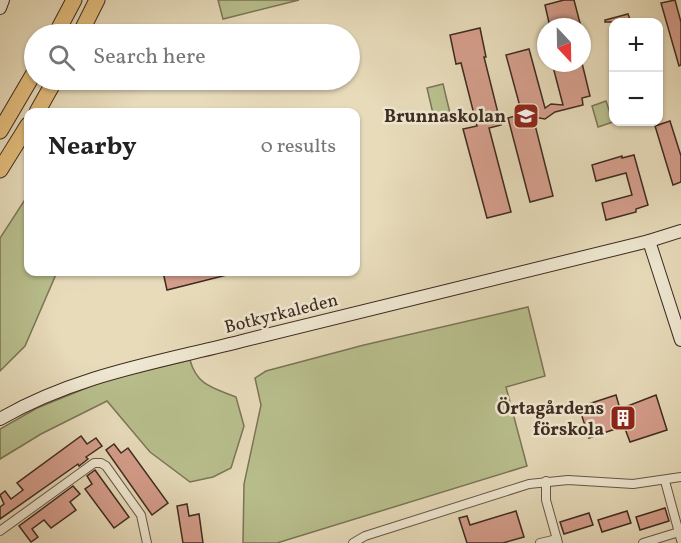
<!DOCTYPE html>
<html lang="en">
<head>
<meta charset="utf-8">
<style>
  body { margin:0; font-family:Vollkorn,serif; background:#f6f6f6; color:#222 }
  .controls { position:absolute; right:18px; top:18px; display:grid; overflow:hidden; border-radius:12px; box-shadow:0 2px 4px #0004 }
  .controls button { width:54px; height:54px; display:grid; place-items:center; padding:0; border:0; border-bottom:2px solid #e0e0e0; background:#fff; color:#222; font:30px sans-serif }
  .compass { position:absolute; left:537px; top:18px; width:54px; height:54px; border-radius:50%; background:#fff; box-shadow:0 2px 4px #0004; rotate:158deg }
  .list { margin:0; padding:0; list-style:none }
  h2 { display:flex; justify-content:space-between; align-items:center; height:78px; margin:0; padding:0 24px; font-size:26px }
  h2 small { font-size:20px; font-weight:400; color:#767676 }
  .icon { flex:none; width:33px; height:33px; fill:none; stroke:currentColor; stroke-width:2; stroke-linecap:round; stroke-linejoin:round }
  .map { position:relative; flex:none; width:681px; height:543px; overflow:hidden }
  .search { position:absolute; background:#fff; box-shadow:0 2px 4px #0004; left:24px; top:24px; width:336px; height:66px; display:flex; align-items:center; gap:15px; box-sizing:border-box; padding:0 21px; border-radius:33px; color:#767676; font-size:22px }
  .panel { position:absolute; background:#fff; box-shadow:0 2px 4px #0004; left:24px; top:108px; width:336px; height:168px; border-radius:12px }
  .map>svg:first-child { display:block }
</style>
</head>
<body>
<div class="map">
<svg width="681" height="543" viewBox="0 0 681 543">
  <rect width="100%" height="100%" fill="#e7dbba"/>
  <filter id="stains"><feTurbulence type="fractalNoise" baseFrequency=".00333" numOctaves="4"/><feColorMatrix values="0 0 0 0 .2 0 0 0 0 .09 0 0 0 0 .02 0 0 0 .5 -.17"/></filter>
  <radialGradient id="worn" r=".72"><stop offset=".6" stop-color="#630" stop-opacity="0"/><stop offset="1" stop-color="#630" stop-opacity=".3"/></radialGradient>
  <g fill="#b8bf8d" stroke="#7b7557" stroke-width="1.5">
    <path d="M218,0H299L223,19Z"/>
    <path d="M443,84L450,113L434,118L427,88Z"/>
    <path d="M606,101L613,122L598,127L592,106Z"/>
    <path d="M28,195V272H57L25,346L0,371V238Z"/>
    <path d="M528,307L545,376L506,387L527,466L277,543H243L244,484L261,405L255,378L266,371L364,345Z"/>
    <path d="M190,360C197,386 214,388 236,397L244,426L231,468L213,477L190,482L150,452L107,401L41,434L0,459V429L37,408L106,380Z"/>
  </g>
  <g fill="#d59e8c" stroke="#3e2b21" stroke-width="1.5">
    <path d="M564,0H574L581,27H550L545,5Z"/>
    <path d="M675,0L681,22V65L679,66L661,3Z"/>
    <path d="M628,14L631,22H605V20Z"/>
    <path d="M480,28L486,57H484L501,125L489,128L511,212L487,218L463,129L477,126L461,63L456,64L450,35Z"/>
    <path d="M529,49L545,108L551,104L563,105L552,63H582L590,96L582,98L583,105L555,112L545,119L533,117L553,196L530,202L508,118L522,114L506,55Z"/>
    <path d="M670,121L681,156V182L673,185L655,126Z"/>
    <path d="M634,155L648,205L636,209V212L606,220L602,203L632,195L626,173L596,181L592,165L622,156V158Z"/>
    <path d="M163,272H231V274L167,290Z"/>
    <path d="M616,395L620,409L656,395L667,430L630,442L624,426L589,438L579,407Z"/>
    <path d="M81,436L87,444L96,438L102,446L86,457L88,459L79,466L78,464L0,519V507L4,504L0,495L5,491L11,499L23,490L17,483Z"/>
    <path d="M114,444L121,453L128,448L168,503L152,515L106,450Z"/>
    <path d="M95,470L129,517L114,528L85,489L92,484L87,476Z"/>
    <path d="M73,486L80,494L70,502L76,510L51,528L44,520L32,529L38,537L31,542L19,526Z"/>
    <path d="M187,504L189,516L199,514L203,543H183L177,506Z"/>
    <path d="M665,508L669,521L640,530L636,517Z"/>
    <path d="M516,511L524,537L503,543H467L459,518L467,516L470,525Z"/>
    <path d="M627,511L631,523L602,532L598,520Z"/>
    <path d="M589,513L593,525L564,534L560,522Z"/>
  </g>
  <g fill="none" stroke-linecap="round" stroke-linejoin="round">
    <g stroke="#685747" stroke-width="10">
      <g id="street">
        <path d="M546,481V500L558,543"/>
        <path d="M665,481L681,540"/>
        <path d="M0,531L94,463H101L106,466L141,515L147,543"/>
        <path d="M353,543L365,536L529,484L568,480L633,484L681,477"/>
        <path d="M540,543L557,539"/>
        <path d="M643,543L679,532"/>
      </g>
    </g>
    <g stroke="#3e2b21" stroke-width="14">
      <g id="secondary">
        <path d="M0,8L3,0"/>
        <path d="M649,241L681,340"/>
        <path d="M0,419C78,374 161,362 246,340C380,307 515,274 649,241L681,231"/>
      </g>
    </g>
    <g stroke="#3e2b21" stroke-width="17">
      <g id="highway">
        <path d="M56,34L74,0"/>
        <path d="M80,34L97,0"/>
        <path d="M37,112L55,80"/>
        <path d="M0,131L34,73"/>
        <path d="M0,170L28,125"/>
      </g>
    </g>
    <use href="#street" stroke="#efe8d2" stroke-width="8"/>
    <use href="#secondary" stroke="#efe8d2" stroke-width="12"/>
    <use href="#highway" stroke="#e4be7d" stroke-width="15"/>
  </g>
  <defs>
    <g id="school-square" transform="scale(1.35)"><rect x="-9" y="-9" width="18" height="18" rx="4" fill="#8f2418" stroke="#efe8d2"/><path d="M0-5L7-2L0 1L-7-2ZM-4 1L0 2.5L4 1V4Q0 6-4 4Z" fill="#fff"/></g>
    <g id="building-square" transform="scale(1.35)"><rect x="-9" y="-9" width="18" height="18" rx="4" fill="#8f2418" stroke="#efe8d2"/><path d="M-4-6H4V6H1V3H-1V6H-4ZM-2.5-4.3h1.7v1.8h-1.7ZM.8-4.3h1.7v1.8H.8ZM-2.5-1h1.7V.8h-1.7ZM.8-1h1.7V.8H.8Z" fill="#fff"/></g>
  </defs>
  <g fill-rule="evenodd">
    <use href="#school-square" x="526" y="116"/>
    <use href="#building-square" x="623" y="418"/>
  </g>
  <g text-anchor="middle" stroke-width="5" stroke-linejoin="round" paint-order="stroke">
    <g font-size="18" font-weight="bold" fill="#3e2b21" stroke="#efe8d2" text-anchor="end">
      <text x="506" y="122">Brunnaskolan</text>
      <text x="604" y="414">Örtagårdens<tspan x="604" dy="21">förskola</tspan></text>
    </g>
    <g font-size="18" fill="#3e2b21" stroke="#efe8d2">
      <text transform="translate(281 313) rotate(-14)" y="6">Botkyrkaleden</text>
    </g>
  </g>
  <rect width="100%" height="100%" filter="url(#stains)"/>
  <rect width="100%" height="100%" fill="url(#worn)"/>
</svg>
<div class="controls">
<button>+</button>
<button>−</button>
</div>
<svg class="compass" viewBox="-18 -18 36 36"><path d="M0-13l5 13h-10z" fill="#e53935"/><path d="M0 13l5-13h-10z" fill="#767676"/></svg>
<div class="search"><svg class="icon" aria-label="search" viewBox="0 0 24 24"><circle cx="10" cy="10" r="6"/><path d="M15 15l6 6"/></svg>Search here</div>
<section class="panel">
<h2>Nearby<small>0 results</small></h2>
<ul class="list">
</ul>
</section>
</div>
</body>
</html>
